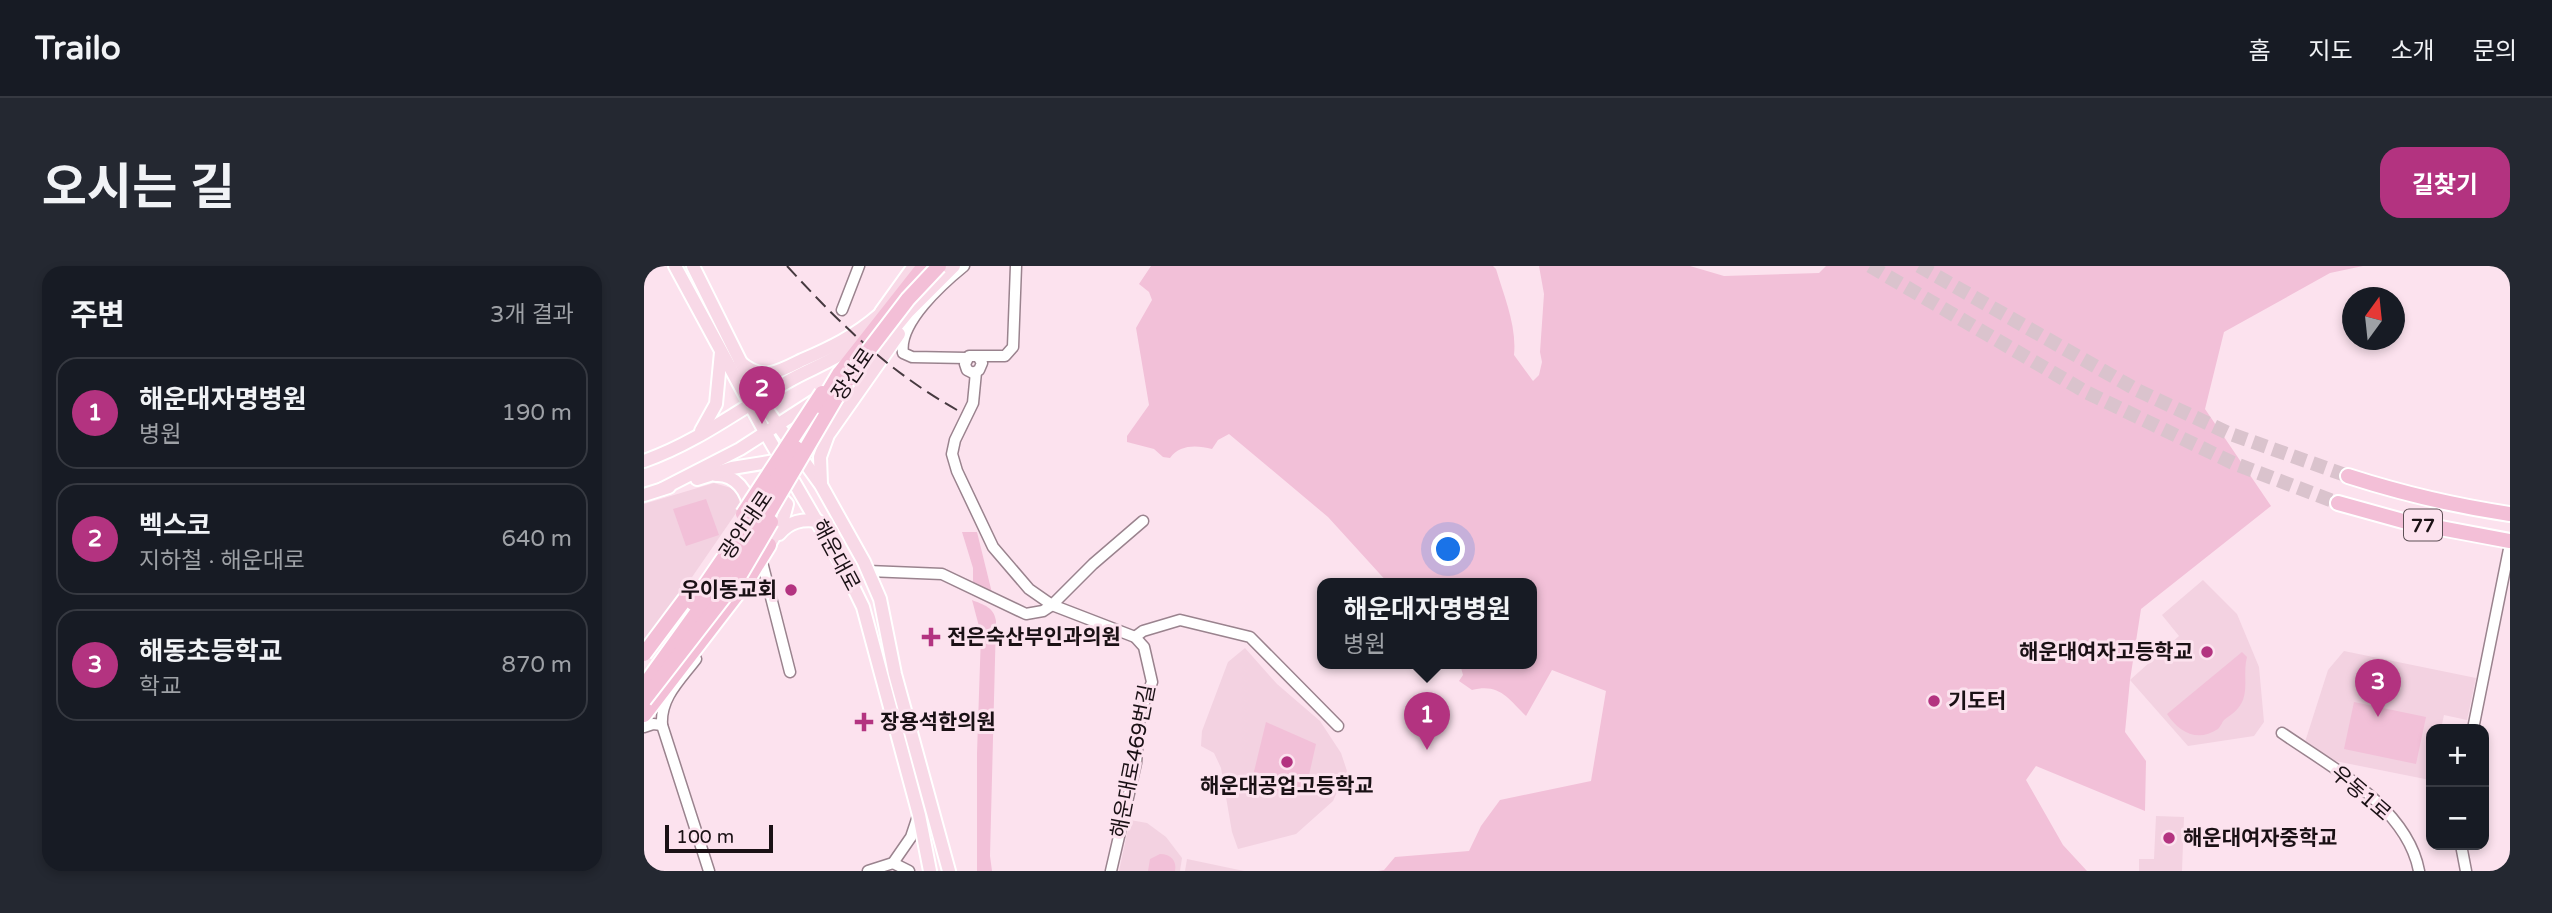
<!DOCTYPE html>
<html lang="ko">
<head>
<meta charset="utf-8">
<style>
  body { margin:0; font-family:"Varela Round","Noto Sans KR",sans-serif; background:#242831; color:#f1f3f6 }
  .controls { position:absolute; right:21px; bottom:21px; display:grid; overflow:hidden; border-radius:14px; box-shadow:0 4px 10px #0003 }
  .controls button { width:63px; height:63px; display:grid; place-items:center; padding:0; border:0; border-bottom:2px solid #363941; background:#171b24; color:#f1f3f6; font:35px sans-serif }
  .compass { position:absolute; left:1698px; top:21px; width:63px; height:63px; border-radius:50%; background:#171b24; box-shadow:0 4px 10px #0003; rotate:15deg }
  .scale { position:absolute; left:21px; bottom:18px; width:108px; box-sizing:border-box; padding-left:7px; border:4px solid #1a1115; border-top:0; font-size:19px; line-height:24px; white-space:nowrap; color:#1a1115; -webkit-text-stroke:5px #fce2ee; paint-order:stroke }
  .you { position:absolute; left:805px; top:284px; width:24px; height:24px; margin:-18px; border:5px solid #fff; border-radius:50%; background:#1a73e8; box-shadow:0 0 0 10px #1a73e833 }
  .badge { display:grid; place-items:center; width:46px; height:46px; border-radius:50%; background:#b33380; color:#fff; font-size:23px; font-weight:700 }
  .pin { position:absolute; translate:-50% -58px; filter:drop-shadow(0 2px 4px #0008) }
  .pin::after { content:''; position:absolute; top:37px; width:24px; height:21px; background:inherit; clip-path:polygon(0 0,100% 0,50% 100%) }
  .popup { position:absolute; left:673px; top:312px; width:220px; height:91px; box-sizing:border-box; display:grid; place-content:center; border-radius:14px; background:#171b24; filter:drop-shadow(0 2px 5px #0005); font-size:23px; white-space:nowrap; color:#9ea1a6 }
  .popup b { font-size:26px; color:#f1f3f6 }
  .popup::after { content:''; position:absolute; left:50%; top:100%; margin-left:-14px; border:14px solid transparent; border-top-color:#171b24 }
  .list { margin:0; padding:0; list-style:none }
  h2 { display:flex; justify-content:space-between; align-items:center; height:91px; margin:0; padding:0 28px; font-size:30px }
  h2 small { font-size:23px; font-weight:400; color:#9ea1a6 }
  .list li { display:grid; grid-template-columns:46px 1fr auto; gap:21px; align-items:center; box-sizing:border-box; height:112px; margin:0 14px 14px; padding:0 14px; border:2px solid #363941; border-radius:21px }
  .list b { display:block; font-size:26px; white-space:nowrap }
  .list p { margin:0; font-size:23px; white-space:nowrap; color:#9ea1a6 }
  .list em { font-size:23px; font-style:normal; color:#9ea1a6 }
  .map { position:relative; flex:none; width:1866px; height:605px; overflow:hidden; border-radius:21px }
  header { display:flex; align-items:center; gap:42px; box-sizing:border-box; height:98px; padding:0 35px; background:#171b24; border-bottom:2px solid #363941 }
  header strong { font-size:33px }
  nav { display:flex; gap:38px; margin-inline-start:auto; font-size:24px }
  .intro { display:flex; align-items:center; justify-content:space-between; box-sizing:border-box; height:168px; padding:0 42px }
  h1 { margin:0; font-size:49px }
  .button { padding:18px 32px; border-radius:21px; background:#b33380; color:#fff; font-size:24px; font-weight:700 }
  main { display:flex; gap:42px; padding:0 42px }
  aside { flex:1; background:#171b24; border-radius:21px; box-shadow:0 4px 10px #0003 }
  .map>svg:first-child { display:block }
</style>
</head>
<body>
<header>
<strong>Trailo</strong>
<nav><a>홈</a><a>지도</a><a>소개</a><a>문의</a></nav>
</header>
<div class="intro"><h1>오시는 길</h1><a class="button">길찾기</a></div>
<main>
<aside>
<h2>주변<small>3개 결과</small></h2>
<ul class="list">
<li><span class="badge">1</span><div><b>해운대자명병원</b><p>병원</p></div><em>190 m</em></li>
<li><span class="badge">2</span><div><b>벡스코</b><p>지하철 · 해운대로</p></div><em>640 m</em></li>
<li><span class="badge">3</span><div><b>해동초등학교</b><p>학교</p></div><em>870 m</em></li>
</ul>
</aside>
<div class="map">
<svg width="1866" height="605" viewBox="0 0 1866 605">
  <rect width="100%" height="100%" fill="#fce2ee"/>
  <g fill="#f3d2e1">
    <path d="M70,217L87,222L101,234L0,381V238Z"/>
    <path d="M1559,314L1593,348L1615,401L1620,456L1610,470L1544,480L1486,414L1535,370L1518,349Z"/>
    <path d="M601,382L633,418L676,455L697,487L703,505L689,535L652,568L594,583L588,566L577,502L570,487L557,480L558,465L584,396Z"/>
    <path d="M1700,385L1832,412L1823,454L1800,449L1797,463H1787L1786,514L1691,495L1661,476L1684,404Z"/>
    <path d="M1512,550L1540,551L1538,605H1495V593H1510Z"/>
    <path d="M486,554L503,557L522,571L538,592L536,605H475Z"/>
    <path d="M543,593L600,605H541Z"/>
  </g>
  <g fill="#f2c0d8">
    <path d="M507,0H849L852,3C860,30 873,60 870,89L889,115L895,109L898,96L896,86L900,28L895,0H1046L1080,10L1175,7L1182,0H1719L1686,7L1580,66L1561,143L1627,240L1497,343L1486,414L1481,466L1502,495L1501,545L1392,500L1382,514L1419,579L1443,605H734L740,604L751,591L825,585L837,560L856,534L947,515L962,425L908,404L882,450C864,432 855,417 828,424L815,415L819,409L816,398H888V318H745L684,251L585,168L574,174L568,183C553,179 536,178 526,192L519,191L510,183L483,176V170L505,139L492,62L508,34L505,26L495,18Z"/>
    <path d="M62,233L75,269L42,280L29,243Z"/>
    <path d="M318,266H333L348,327L329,319V302Z"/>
    <path d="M328,334C340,339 350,341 352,355L346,590L348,605H333V487L337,368Z"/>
    <path d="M1598,386L1603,391C1599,406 1604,420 1599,434C1594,445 1589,447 1580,454C1578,456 1577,460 1574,463C1553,477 1535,466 1523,448Z"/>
    <path d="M1710,436L1782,451L1772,498L1700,483Z"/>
    <path d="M622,456L672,478L661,527L616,524L607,518Z"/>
    <path d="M516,588C527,588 533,595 531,605H504L506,593Z"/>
  </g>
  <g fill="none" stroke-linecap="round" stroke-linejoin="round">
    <g stroke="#dac3cd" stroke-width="14" stroke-dasharray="14 7" stroke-linecap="butt">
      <path d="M1226,0L1442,126L1589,197L1694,237"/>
      <path d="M1275,0L1493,124L1584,167L1704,210"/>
    </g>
    <g stroke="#9a838e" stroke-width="13">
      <g id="minor">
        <path d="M320,0C299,17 254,57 259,87L268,91L323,92"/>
        <path d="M198,44L215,0"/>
        <path d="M335,92L338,97L335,104L329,107L323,104L321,98L325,90H361L369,81L372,0"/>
        <path d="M332,106L329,137L311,174L308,188L313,205L349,281L385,323L408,339L491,371L500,381L508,416L496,447L492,497L467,605"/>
        <path d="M118,296L146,406"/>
        <path d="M224,305L298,308L382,348L399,345L408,339L449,298L499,255"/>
        <path d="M491,371L499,365L536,354L606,371L694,460"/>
        <path d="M52,393C36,414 16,432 18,459L65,605"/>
        <path d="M0,461L9,458L18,459"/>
        <path d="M1829,463L1865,283"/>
        <path d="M1638,467C1687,501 1763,541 1775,605"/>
        <path d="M1817,579L1822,605"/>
        <path d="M249,597L265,605"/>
        <path d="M224,605L249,597L267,571L274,550"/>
      </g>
    </g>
    <g stroke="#fff" stroke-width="16">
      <g id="major">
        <path d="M31,0L121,166L202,306L219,341L275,549L286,605"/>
        <path d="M49,0L115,133L177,219L220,296L236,333L251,408L305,605"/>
        <path d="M237,46L270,0"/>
        <path d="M232,85L264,46L310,0"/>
        <path d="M96,96C105,104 115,109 127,107C137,105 148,99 158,94C186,82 211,70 235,49"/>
        <path d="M57,165L72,138L77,86"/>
        <path d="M0,195C52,177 96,143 143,116C170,100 194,95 218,71"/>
        <path d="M72,209C91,208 105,226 105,244"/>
        <path d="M53,213L88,202L137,194"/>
        <path d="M177,218L176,191L184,169L255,68"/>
        <path d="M18,223L96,183L175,132"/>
        <path d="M0,229L25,221"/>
        <path d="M135,268C146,255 158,253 174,255"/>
        <path d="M125,279L138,257L143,238L135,230L126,231"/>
      </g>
    </g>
    <g stroke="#fff" stroke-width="18">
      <g id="highway">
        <path d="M195,108L280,0"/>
        <path d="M1704,210C1757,227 1811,240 1866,248"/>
        <path d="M1694,237L1759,255L1866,275"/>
        <path d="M0,449L103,315L125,279"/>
      </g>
    </g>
    <use href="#minor" stroke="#fff" stroke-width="10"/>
    <use href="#major" stroke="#f8d9e7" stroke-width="12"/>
    <use href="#highway" stroke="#f3bfd7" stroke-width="14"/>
    <path stroke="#473a40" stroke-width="2" stroke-dasharray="14 7" stroke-linecap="butt" d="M143,0C196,58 244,105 313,144"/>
    <g stroke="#fff" stroke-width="18" stroke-linecap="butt">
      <g id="highway-bridge">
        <path d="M176,140L195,108"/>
        <path d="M99,248L178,127"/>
        <path d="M49,337L125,226L152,182"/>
        <path d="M0,388L51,320"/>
        <path d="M0,420L125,246L196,125L218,93L264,33L295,0"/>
        <path d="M0,434L93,314L127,256"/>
      </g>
    </g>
    <use href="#highway-bridge" stroke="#f3bfd7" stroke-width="14"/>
  </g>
  <g fill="#b33380" stroke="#fce2ee" stroke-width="2.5">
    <circle cx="147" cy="324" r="7"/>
    <path d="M283.5 360.5h7v7h7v7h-7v7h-7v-7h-7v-7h7z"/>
    <circle cx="1563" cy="386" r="7"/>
    <circle cx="1290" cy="435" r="7"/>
    <path d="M216.5 445.5h7v7h7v7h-7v7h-7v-7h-7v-7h7z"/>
    <circle cx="643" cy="496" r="7"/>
    <circle cx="1525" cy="572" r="7"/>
  </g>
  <g text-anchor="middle" stroke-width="6" stroke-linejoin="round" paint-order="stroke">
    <rect fill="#fce2ee" stroke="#5e5056" stroke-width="2" x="1760" y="243.5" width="38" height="31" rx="5"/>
    <g font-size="19" font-weight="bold" fill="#1a1115">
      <text x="1779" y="266">77</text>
    </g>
    <g font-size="21" fill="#1a1115" stroke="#fce2ee">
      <text transform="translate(209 108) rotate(-56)" y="7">장산로</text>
      <text transform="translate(102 259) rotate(-56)" y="7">광안대로</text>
      <text transform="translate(192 289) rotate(62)" y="7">해운대로</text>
      <text transform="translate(489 495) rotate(-79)" y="7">해운대로469번길</text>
      <text transform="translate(1717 527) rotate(41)" y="7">우동1로</text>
    </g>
    <g font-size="21" font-weight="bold" fill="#1a1115" stroke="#fce2ee" text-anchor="start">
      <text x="133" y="331" text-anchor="end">우이동교회</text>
      <text x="303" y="378">전은숙산부인과의원</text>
      <text x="1549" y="393" text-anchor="end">해운대여자고등학교</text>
      <text x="1304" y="442">기도터</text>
      <text x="236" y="463">장용석한의원</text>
      <text x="643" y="527" text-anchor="middle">해운대공업고등학교</text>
      <text x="1539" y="579">해운대여자중학교</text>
    </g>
  </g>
</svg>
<div class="controls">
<button>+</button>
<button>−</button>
</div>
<svg class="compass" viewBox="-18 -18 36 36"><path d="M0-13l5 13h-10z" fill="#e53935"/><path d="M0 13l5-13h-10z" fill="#9ea1a6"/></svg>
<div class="scale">100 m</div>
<div class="you"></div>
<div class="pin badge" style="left:783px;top:484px">1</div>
<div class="popup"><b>해운대자명병원</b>병원</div>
<div class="pin badge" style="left:118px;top:158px">2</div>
<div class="pin badge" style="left:1734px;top:451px">3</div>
</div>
</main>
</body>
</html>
